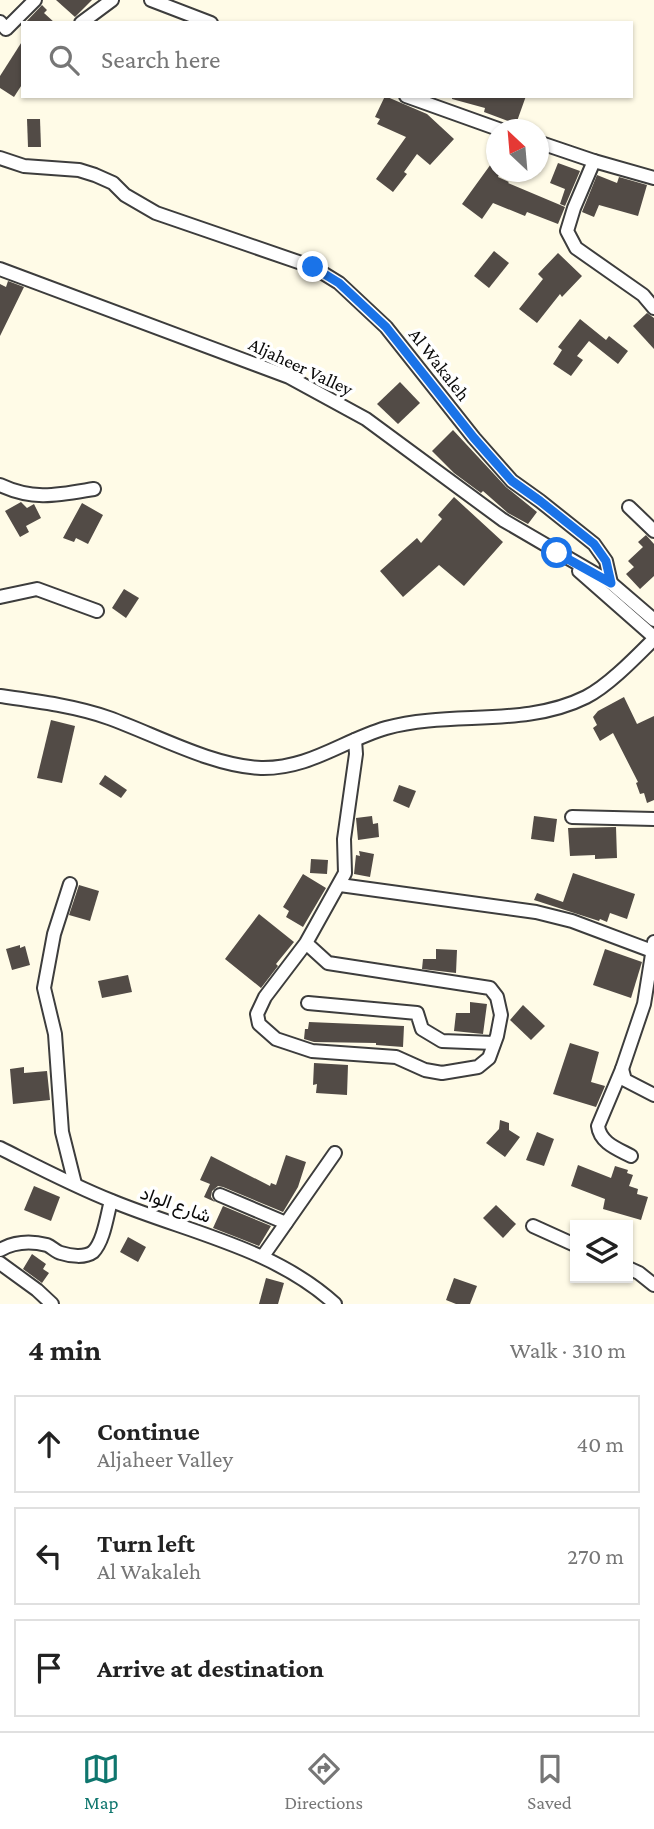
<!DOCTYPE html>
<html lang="en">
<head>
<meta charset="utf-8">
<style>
  body { margin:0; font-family:"Crimson Pro",Vazirmatn,serif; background:#f6f6f6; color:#222 }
  .controls { position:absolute; right:21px; bottom:21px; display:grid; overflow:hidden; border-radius:0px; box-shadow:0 2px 5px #0004 }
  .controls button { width:63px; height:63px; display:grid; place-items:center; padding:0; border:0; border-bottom:2px solid #e0e0e0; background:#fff; color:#222; font:35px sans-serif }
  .compass { position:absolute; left:486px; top:119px; width:63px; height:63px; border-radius:50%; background:#fff; box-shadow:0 2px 5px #0004; rotate:334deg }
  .stop { position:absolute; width:21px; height:21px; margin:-16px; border:5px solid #1a73e8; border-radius:50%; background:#fff }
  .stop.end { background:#1a73e8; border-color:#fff; box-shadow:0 2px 7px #0008 }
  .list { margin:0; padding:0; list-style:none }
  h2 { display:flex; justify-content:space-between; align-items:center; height:91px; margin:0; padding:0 28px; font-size:30px }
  h2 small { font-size:23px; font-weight:400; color:#767676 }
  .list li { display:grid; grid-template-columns:46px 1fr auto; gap:21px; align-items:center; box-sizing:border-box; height:98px; margin:0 14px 14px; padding:0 14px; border:2px solid #e0e0e0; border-radius:0px }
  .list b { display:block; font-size:26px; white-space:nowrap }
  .list p { margin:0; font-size:23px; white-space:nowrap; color:#767676 }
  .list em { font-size:23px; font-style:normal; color:#767676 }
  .icon { flex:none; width:38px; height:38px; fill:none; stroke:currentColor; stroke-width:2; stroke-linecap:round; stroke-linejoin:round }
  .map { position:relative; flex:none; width:654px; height:1304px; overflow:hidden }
  .search { position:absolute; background:#fff; box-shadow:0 2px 5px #0004; left:21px; right:21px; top:21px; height:77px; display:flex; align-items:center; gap:18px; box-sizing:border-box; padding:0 24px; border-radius:0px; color:#767676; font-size:26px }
  .sheet { height:427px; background:#fff }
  nav { display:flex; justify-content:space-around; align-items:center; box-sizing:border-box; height:98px; border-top:2px solid #e0e0e0; background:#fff; font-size:19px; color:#767676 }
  nav a { display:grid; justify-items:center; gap:4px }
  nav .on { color:#0f766e }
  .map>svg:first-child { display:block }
</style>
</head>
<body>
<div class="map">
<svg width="654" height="1304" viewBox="0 0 654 1304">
  <rect width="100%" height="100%" fill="#fffbe7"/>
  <g fill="#524b46">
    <path d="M56,0H92L75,17Z"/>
    <path d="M42,5L47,10L44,13L55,23H25Z"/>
    <path d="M23,40V83L14,97L0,88V76Z"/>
    <path d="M385,96L427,114L454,139L430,165L417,154L404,172L407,174L393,192L376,179L406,137L377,124L380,119L375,117Z"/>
    <path d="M452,96H526L516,124L484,112L485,108L452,99Z"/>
    <path d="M27,119H40L41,147H28Z"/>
    <path d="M496,157V172H500L498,177L509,182L508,183L565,207L558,224L527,212L525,216L493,203L482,219L462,204Z"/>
    <path d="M558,163L580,171L565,206L560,204L565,189L550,183Z"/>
    <path d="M597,175L617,183L619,177L647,185L638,216L599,205L594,217L582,212Z"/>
    <path d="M494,251L509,263L489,288L474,276Z"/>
    <path d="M558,253L582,276L562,297L560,294L537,323L519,309L543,279L538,274Z"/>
    <path d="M8,281L24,287L0,336V284L6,287Z"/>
    <path d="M647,313L654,318V349L633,326Z"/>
    <path d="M580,319L606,340L609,336L628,351L618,364L589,341L577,356L583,360L571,376L553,364L562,350L558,347Z"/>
    <path d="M400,382L420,403L398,424L377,404Z"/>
    <path d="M453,430L506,487L537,512L528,524L508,513L483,491L481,493L454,473L432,451Z"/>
    <path d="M454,497L503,542L464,586L439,565L403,597L380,571L417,538L421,543L442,519L438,515Z"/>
    <path d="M21,502L27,508L34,504L41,518L26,526L29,532L20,537L5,511Z"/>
    <path d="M82,503L103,515L88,544L76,538L74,542L63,538Z"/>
    <path d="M646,535L654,544V576L640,589L626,574L634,567L628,561L643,547L638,542Z"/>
    <path d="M124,589L139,598L126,618L112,608Z"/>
    <path d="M624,697L637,724L654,716V800L647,803L644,793L640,794L636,783L638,782L613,733L600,741L593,728L597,725L593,717L598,711Z"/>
    <path d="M51,720L75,726L62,783L37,778Z"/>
    <path d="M105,775L127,790L121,798L99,784Z"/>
    <path d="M399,785L416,791L409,808L393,801Z"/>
    <path d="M372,816L373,824L378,823L379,837L358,840L356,818Z"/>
    <path d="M534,816L557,819L554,842L531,839Z"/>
    <path d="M616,827L617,858L595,859V855L570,856L568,828Z"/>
    <path d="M359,851L374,854L370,877L354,874L356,855L360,856Z"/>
    <path d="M311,859L328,860L327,874L310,873Z"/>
    <path d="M573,873L635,894L627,919L610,913L607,922L600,919L599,921L534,900L537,893L563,902Z"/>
    <path d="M303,874L326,888L303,927L286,917L289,911L283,907Z"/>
    <path d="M79,885L99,891L90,921L69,915Z"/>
    <path d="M259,914L294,942L276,964L278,966L261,988L225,959Z"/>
    <path d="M20,945V948L25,946L30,965L12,970L6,949Z"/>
    <path d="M436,949L457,950L456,973L422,969L423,959H436Z"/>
    <path d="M605,949L642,962L631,998L593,985Z"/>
    <path d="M128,975L132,992L102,998L98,981Z"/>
    <path d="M470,1002L487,1004L483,1034L454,1031L456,1013H470Z"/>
    <path d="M523,1005L545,1026L531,1040L510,1020Z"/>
    <path d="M309,1022L404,1026L403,1047L376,1045V1043L314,1042L304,1039L305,1029H308Z"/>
    <path d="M570,1043L599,1052L591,1082L605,1086L596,1107L553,1094Z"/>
    <path d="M314,1063L348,1065L347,1095L316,1093L317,1084L313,1085Z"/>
    <path d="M24,1067V1073L47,1071L50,1100L13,1104L10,1069Z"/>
    <path d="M500,1120L509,1123V1130L520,1137L505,1157L486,1143L499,1129Z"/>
    <path d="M537,1132L554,1139L544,1166L526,1160Z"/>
    <path d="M286,1155L306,1162L298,1187L283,1212L223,1187L218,1186L212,1191L211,1197L215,1202L204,1197L210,1184L200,1180L211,1156L270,1186L271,1183L276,1185Z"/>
    <path d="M578,1165L611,1178L615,1166L628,1170L627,1173L633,1175L629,1186L638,1189L637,1194L648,1197L641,1220L603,1209L605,1199L571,1186Z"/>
    <path d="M34,1186L60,1197L51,1221L24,1210Z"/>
    <path d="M496,1205L516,1224L503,1238L483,1218Z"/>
    <path d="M223,1206L271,1226L259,1246L213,1228Z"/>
    <path d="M128,1237L146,1247L138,1262L120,1252Z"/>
    <path d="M32,1254L46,1264L43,1269L49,1273L42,1283L23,1269Z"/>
    <path d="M266,1278L284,1283L278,1304H259Z"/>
    <path d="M454,1278L477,1286L470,1304H456L446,1300Z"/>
  </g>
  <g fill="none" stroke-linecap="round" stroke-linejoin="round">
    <g stroke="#3d3d3d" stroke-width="16">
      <g id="minor">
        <path d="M151,0L211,23"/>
        <path d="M0,22L6,29L35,0"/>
        <path d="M81,23L112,0"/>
        <path d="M406,96L501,130"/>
        <path d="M538,142L594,161L654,178"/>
        <path d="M0,158L24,166L79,170L95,175L113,183L125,195L156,213L313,267L339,283L386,327L474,438L512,481L540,501L594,544L606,561L611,583"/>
        <path d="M594,161L574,208L567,231L576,248L643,295L654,308"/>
        <path d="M0,269L289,377L366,419L503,520L611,583L654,620"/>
        <path d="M0,485C34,501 58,495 94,489"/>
        <path d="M629,507L654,531"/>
        <path d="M579,571L654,637"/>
        <path d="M0,597L37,589L97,611"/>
        <path d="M0,696C36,701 75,706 109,718C156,735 212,766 261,768C309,769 342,741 386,728C451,710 524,728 586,697C608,686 636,657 654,639"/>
        <path d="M572,817L654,819"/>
        <path d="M70,884L54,934L44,988L55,1034L62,1132L75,1184"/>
        <path d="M340,885L536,912L572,921L652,951"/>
        <path d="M306,943L328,963L490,988L497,997L501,1015L497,1036L489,1058L478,1067L442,1073L425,1070L396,1057L312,1051L276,1039L259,1024L257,1014L265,997L306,943L345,873L344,839L356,754L355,740"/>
        <path d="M308,1003L417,1013L422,1029L442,1041L494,1043"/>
        <path d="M622,1069L625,1080L654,1095"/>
        <path d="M0,1148C36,1166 74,1186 112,1201C187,1232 274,1248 335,1304"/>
        <path d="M631,1156C618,1149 600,1143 598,1126L622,1069L644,1004L654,942"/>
        <path d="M220,1195L286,1223"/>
        <path d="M533,1226L575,1245"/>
        <path d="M0,1250C14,1242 31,1241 47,1245C52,1247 56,1252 61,1253C70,1256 85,1258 93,1252C104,1241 107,1215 111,1201"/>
        <path d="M263,1256L335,1153"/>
        <path d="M0,1263L37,1290L52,1304"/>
        <path d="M628,1268L639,1273L654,1285"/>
      </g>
    </g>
    <use href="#minor" stroke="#fff" stroke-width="12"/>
  </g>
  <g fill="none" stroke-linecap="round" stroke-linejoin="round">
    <path stroke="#1a73e8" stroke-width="9" d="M313,267L339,283L386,327L474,438L512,481L540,501L594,544L606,561L611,583L557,553"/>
  </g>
  <g text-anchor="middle" stroke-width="7" stroke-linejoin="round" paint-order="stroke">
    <g font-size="19" fill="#0a0a0a" stroke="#fff">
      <text transform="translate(440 364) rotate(52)" y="7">Al Wakaleh</text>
      <text transform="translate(301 366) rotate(25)" y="7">Aljaheer Valley</text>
      <text transform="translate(176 1204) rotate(20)" y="7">شارع الواد</text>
    </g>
  </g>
</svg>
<div class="controls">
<button><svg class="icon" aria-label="layers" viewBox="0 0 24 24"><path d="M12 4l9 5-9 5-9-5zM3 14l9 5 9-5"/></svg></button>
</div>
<svg class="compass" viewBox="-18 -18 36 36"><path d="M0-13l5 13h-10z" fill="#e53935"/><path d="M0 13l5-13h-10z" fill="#767676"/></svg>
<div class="stop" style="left:557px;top:553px"></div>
<div class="stop end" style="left:313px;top:267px"></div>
<div class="search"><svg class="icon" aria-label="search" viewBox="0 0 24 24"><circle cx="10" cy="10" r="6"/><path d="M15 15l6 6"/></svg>Search here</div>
</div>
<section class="sheet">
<h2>4 min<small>Walk · 310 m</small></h2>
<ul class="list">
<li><svg class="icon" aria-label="ahead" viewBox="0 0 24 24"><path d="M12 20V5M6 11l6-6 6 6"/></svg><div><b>Continue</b><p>Aljaheer Valley</p></div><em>40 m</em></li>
<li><svg class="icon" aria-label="left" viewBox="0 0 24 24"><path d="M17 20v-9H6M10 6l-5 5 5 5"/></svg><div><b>Turn left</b><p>Al Wakaleh</p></div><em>270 m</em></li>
<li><svg class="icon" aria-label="arrive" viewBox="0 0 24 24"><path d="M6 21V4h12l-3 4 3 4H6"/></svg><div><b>Arrive at destination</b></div></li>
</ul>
</section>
<nav>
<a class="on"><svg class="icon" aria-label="map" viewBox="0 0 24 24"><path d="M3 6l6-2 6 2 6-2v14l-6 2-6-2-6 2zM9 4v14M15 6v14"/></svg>Map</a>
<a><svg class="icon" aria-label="directions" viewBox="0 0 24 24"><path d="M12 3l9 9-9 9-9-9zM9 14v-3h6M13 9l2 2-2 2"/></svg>Directions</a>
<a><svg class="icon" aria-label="saved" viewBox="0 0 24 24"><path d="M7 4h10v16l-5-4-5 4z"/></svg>Saved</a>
</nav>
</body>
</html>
